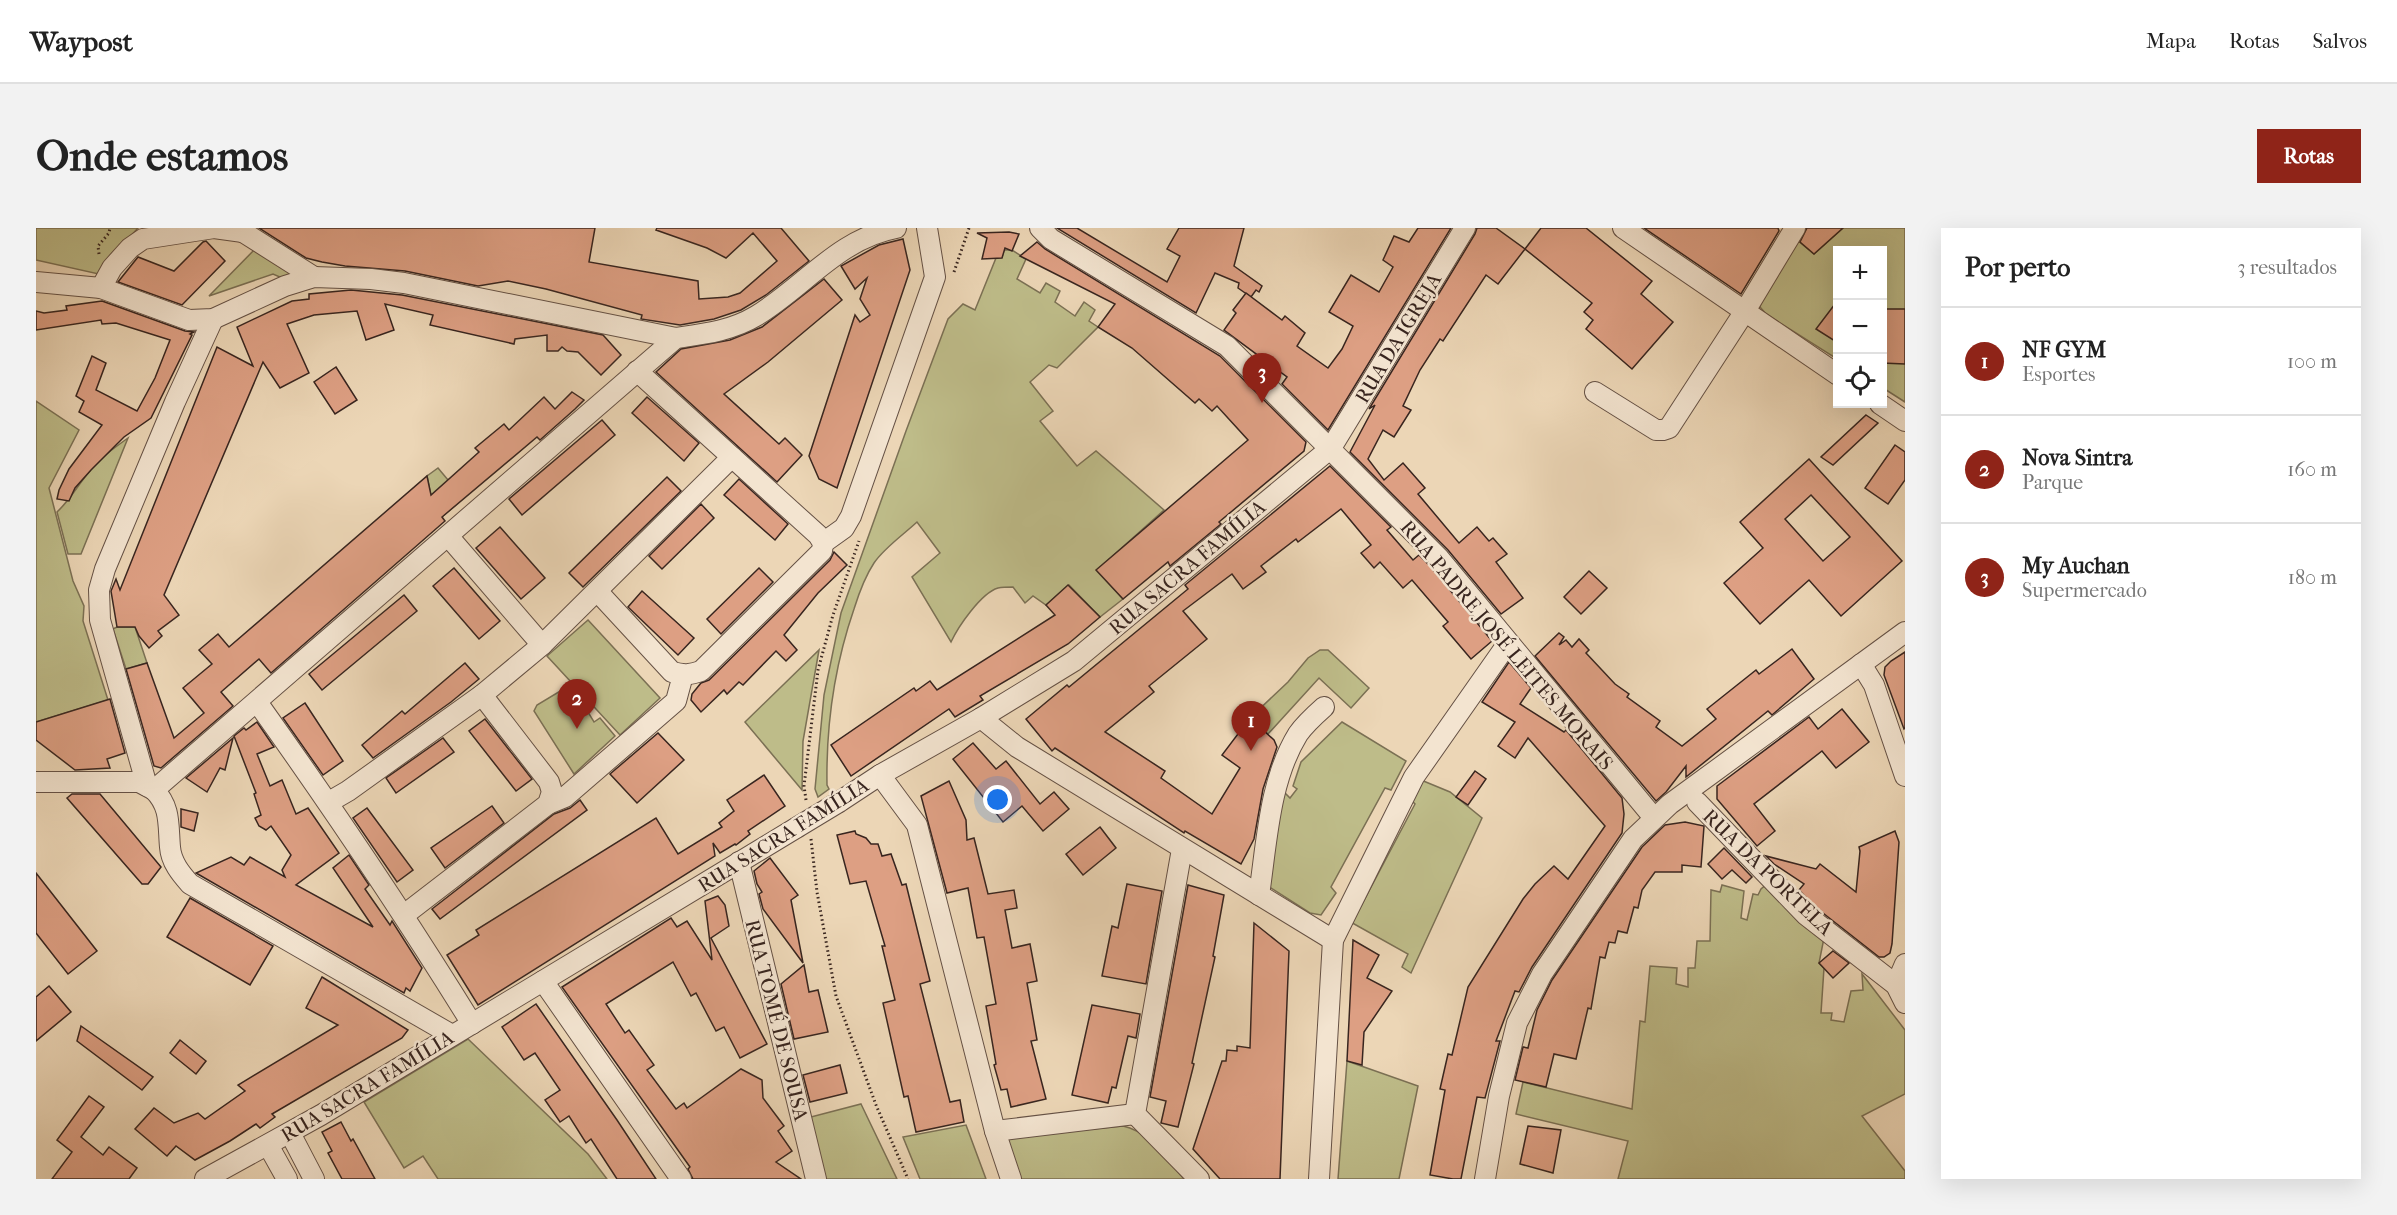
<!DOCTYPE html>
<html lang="pt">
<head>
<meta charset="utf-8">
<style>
  body { margin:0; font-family:"IM FELL French Canon",serif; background:#f2f2f2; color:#222 }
  .controls { position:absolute; right:18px; top:18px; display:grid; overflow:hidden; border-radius:0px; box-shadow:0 6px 24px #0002 }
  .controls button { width:54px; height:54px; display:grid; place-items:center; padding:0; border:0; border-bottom:2px solid #e0e0e0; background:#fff; color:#222; font:30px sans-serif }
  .you { position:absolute; left:962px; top:572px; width:21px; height:21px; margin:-15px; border:4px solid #fff; border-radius:50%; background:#1a73e8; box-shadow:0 0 0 9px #1a73e833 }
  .badge { display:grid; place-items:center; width:39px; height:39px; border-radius:50%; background:#8f2418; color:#fff; font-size:20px; font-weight:700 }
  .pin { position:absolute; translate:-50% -50px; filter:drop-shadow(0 2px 3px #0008) }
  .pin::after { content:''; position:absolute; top:32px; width:21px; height:18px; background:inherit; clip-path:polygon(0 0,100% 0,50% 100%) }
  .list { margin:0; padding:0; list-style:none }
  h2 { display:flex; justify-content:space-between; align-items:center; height:78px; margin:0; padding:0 24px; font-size:26px }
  h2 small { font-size:20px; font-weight:400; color:#767676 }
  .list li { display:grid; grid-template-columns:39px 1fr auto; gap:18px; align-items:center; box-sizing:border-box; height:108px; padding:0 24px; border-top:2px solid #e0e0e0 }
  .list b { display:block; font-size:22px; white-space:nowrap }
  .list p { margin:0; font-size:20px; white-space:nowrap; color:#767676 }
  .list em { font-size:20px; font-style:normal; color:#767676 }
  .icon { flex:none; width:33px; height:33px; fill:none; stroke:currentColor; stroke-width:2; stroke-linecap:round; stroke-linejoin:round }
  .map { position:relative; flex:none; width:1869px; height:951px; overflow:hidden; border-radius:0px }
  header { display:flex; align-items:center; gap:36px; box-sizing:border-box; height:84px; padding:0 30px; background:#fff; border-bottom:2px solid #e0e0e0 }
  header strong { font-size:28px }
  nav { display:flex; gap:33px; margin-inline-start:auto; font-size:21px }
  .intro { display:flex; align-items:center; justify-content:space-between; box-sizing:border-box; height:144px; padding:0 36px }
  h1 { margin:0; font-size:42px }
  .button { padding:15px 27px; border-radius:0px; background:#8f2418; color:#fff; font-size:21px; font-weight:700 }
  main { display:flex; gap:36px; padding:0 36px }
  aside { flex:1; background:#fff; border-radius:0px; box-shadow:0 6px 24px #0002 }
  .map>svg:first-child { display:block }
</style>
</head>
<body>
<header>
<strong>Waypost</strong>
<nav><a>Mapa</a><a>Rotas</a><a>Salvos</a></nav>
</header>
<div class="intro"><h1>Onde estamos</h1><a class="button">Rotas</a></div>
<main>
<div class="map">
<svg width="1869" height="951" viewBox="0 0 1869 951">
  <rect width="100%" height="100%" fill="#ecd6b6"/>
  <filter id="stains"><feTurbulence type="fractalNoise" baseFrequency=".00333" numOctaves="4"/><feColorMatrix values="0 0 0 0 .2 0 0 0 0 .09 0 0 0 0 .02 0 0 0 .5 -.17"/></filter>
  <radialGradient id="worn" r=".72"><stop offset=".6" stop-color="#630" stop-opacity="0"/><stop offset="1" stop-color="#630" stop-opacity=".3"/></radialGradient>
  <g fill="#bebc89" stroke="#7b7054" stroke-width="1.5">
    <path d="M0,0H102L73,32L67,47L0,32Z"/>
    <path d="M1807,0H1869V174L1847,160L1846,22H1802L1801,131L1730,86L1724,79L1726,70L1760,11L1778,26Z"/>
    <path d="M221,19L256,45L246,50L237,46L173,68Z"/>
    <path d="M968,22H976L990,31L981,51L1004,65L1010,55L1024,63L1019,74L1039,88L1048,74L1059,82L1053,93L1062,99L1021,140L1013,137L994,154L1017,183L1004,193L1041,238L1060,223L1128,282L1061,342L1087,371L1064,389L1033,357L1010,377L997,368L989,375L977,359C972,359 967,359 962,360C945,365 922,399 915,414L876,349L904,325L881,294C867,307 848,320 838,335C828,350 823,365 818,381C798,439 790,497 791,557L793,561L782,569L779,561L788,467L805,385L870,203L912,91L927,76L939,82L960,30L966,29Z"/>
    <path d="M0,173L43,202L13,260L37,353L48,378L47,393L72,472L0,494Z"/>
    <path d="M92,210L45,326H32L21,284C34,272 42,257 53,244C64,230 78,220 92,210Z"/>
    <path d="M402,240L412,252L424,273L406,289L397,278L391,248Z"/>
    <path d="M552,392L624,470L584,507L511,428Z"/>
    <path d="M81,399H99L111,435L90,441L77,401Z"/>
    <path d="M783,422L767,513L766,562L709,494Z"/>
    <path d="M1284,422H1292L1333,460L1315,480L1283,450L1232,506L1214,490L1252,454L1272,430Z"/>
    <path d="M531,459L544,471L558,494L564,490L579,508L538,546L498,483L501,477Z"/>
    <path d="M1306,494L1370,533L1355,562L1349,560L1295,659L1300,665L1285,687L1274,685L1232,658L1245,571L1249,565L1254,570L1261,561L1257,558L1265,534Z"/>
    <path d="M1385,552L1414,564L1446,590L1375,745L1366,739L1372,726L1311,692L1325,678L1379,576L1374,571Z"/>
    <path d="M1732,655L1788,710L1783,735L1788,740L1785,785H1796L1795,792L1808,794L1815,763L1827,762L1826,746L1869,802V866L1826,888L1869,943V951H1582L1592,913L1480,886L1487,854L1596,881L1604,793L1609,794L1614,738L1641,740L1640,756L1652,759V740H1659L1661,713H1674L1675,662L1684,664L1686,657L1708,663L1705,690L1711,692L1717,666L1722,667L1725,661Z"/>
    <path d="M432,811L552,926L571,951H402L387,928L368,940L328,874Z"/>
    <path d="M1311,833L1382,858L1363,951H1302Z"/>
    <path d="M825,876L861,951H788L771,890Z"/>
    <path d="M930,897L950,951H884L867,909Z"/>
    <path d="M1087,898C1113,903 1131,932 1148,951H982L969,913L974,909Z"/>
  </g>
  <g fill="#dd9f83" stroke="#38251f" stroke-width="1.5" fill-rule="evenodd">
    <path d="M223,0H559L553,34L662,53L663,71L692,69L704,65L741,33L717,5L690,30L671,20L620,2L621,0H745L773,33L730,67L705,82L678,91L644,97L605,91L606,87L510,61L472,53L442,58L369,43L309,38L286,34L270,30Z"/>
    <path d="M1021,0H1041L1131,54L1144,28L1131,21L1143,0H1208L1198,38L1226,58L1223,64L1220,62L1215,69L1202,60L1203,55L1179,45L1160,85Z"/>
    <path d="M1382,0H1415L1292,202L1246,156L1251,149L1188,102L1200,85L1197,82L1210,65L1246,92L1249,88L1269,105L1261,118L1292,140L1306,121L1317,98L1293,84L1315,47L1343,64L1357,39L1347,32L1358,8L1373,14Z"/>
    <path d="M1441,0H1460L1489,21L1462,56L1450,47L1407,113L1404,111L1384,142L1367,178L1375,182L1358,209L1347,202L1332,231L1348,252L1367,235L1389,260L1382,266L1423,315L1441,299L1453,313L1457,310L1471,326L1460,334L1487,370L1465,386L1412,322L1314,224L1339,177L1333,181L1439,6Z"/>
    <path d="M1505,0H1550L1616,53L1605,66L1637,94L1596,141L1550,101L1557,92L1548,84L1556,75L1489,21Z"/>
    <path d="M1608,0H1742L1743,3L1705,66Z"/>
    <path d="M1771,0H1807L1778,26L1764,14Z"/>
    <path d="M973,4L983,6L976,23L969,20L966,30L946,31L951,10L941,5Z"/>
    <path d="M867,11L874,42L801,260L783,251L773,228L819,87L824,94L834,87L824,71L831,50L819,61L805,38L843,17Z"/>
    <path d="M170,13L189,33L146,77L82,54L102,29L138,43L167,14Z"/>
    <path d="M1001,14L1009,21L1184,128L1270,214L1268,223L1183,294L1185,296L1134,338L1132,334L1087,371L1060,342L1212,212L1181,178L1176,183L1163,171L1159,175L1096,120L1062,99L1079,76L984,28Z"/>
    <path d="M788,51L806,72L732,134L688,166L743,216L749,210L766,227L741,254L620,144L645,121L694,112L726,99Z"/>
    <path d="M315,62L366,67L567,107L585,127L565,147L542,124L531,123L526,119L522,123H511V107L479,111L478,116L394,97L397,87L349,76L358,102L330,112L321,83L278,87L251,96L273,145L244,160L227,134L128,367L143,387L122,403L126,408L113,420L103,408L99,399H81L75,363L80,351L84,362L181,119L217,138L201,99L256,73L273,71V66Z"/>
    <path d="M1802,72V115L1780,101Z"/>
    <path d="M66,73L149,103L158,104L154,106L156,107L115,190L88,209L55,242L39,260L33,273L21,271L23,262L33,241L66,197L43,184L48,173L40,168L56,128L70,135L60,162L101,183L119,150L134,112L80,95L66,96L65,92L0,102V83L8,85L31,82L30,78Z"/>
    <path d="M1846,81H1869V136L1846,135Z"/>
    <path d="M300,139L321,172L299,186L278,154Z"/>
    <path d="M536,164L548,172L539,181L504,212L501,209L406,289L409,293L235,445L223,431L185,464L197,478L125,540L118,538L90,441L111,435L138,510L168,485L147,460L176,436L163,422L182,406L193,419L391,248L395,267L443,224L439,220L468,196L473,202L508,169L519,181Z"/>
    <path d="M611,169L663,215L648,233L596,185Z"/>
    <path d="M1830,187L1842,195L1797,237L1785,229Z"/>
    <path d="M566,192L579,207L486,287L473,271Z"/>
    <path d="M1859,217L1869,224V252L1852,276L1829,260Z"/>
    <path d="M1773,231L1866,333L1805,388L1773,352L1724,396L1688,355L1727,320L1704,294ZM1775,267L1814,309L1787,333L1749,291Z"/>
    <path d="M1294,238L1355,299L1351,302L1377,332L1383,327L1394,338L1456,413L1435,431L1407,398L1412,394L1376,352L1367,360L1344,334L1338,340L1325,325L1335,317L1305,281L1262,314L1260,311L1225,338L1230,344L1207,361L1196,346L1147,383L1171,411L1113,458L1118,464L1069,504L1129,543L1125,550L1176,586L1204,540L1186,527L1214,490L1238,512L1241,519L1227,561L1218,611L1205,636L1149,603L1148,605L1019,520L1016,523L990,491L1031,457L1033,459L1152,361L1149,357Z"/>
    <path d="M631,249L645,263L547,359L533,345Z"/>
    <path d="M703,251L752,296L739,312L688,267Z"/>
    <path d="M665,276L678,290L626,341L613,328Z"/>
    <path d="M464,299L509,350L485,371L440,320Z"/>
    <path d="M798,324L811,337L782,365L748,407L761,422L750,433L740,423L707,457L703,454L691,466L688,462L665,484L655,472L656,466L665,455L673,452L794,332Z"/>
    <path d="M418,340L464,393L443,411L397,358Z"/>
    <path d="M723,340L737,354L685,406L671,391Z"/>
    <path d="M1553,343L1571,360L1545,386L1528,369Z"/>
    <path d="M1032,357L1064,389L1032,416L944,468L947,472L919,489L913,481L815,548L795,517L878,460L880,463L894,453L901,462L1019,387L1010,377Z"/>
    <path d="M606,363L658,410L642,427L592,379Z"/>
    <path d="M368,367L381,383L286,462L273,446Z"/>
    <path d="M1523,405L1528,409L1523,417L1530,412L1536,419L1543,411L1553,422L1550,425L1579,456L1593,466L1591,469L1624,493L1620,499L1646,518L1680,491L1671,481L1720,442L1723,446L1756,421L1778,451L1736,487L1732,483L1650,549V538L1630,564L1620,573L1499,428Z"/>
    <path d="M1869,424V500L1868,501L1848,447L1849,439L1855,433Z"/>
    <path d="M1473,434L1495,460L1484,476L1528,504L1530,502L1586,570L1588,586L1586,605L1496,739L1483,764L1479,763L1460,813H1464L1449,870L1441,869L1425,951H1417L1394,947L1409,862L1404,861L1412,826L1416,827L1432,759L1487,671L1499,656L1518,638L1532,651L1569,598L1492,510L1479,530L1462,518L1479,494L1446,474Z"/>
    <path d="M429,435L443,451L415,474L337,530L326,517L366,483L369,486Z"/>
    <path d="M74,471L89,525L71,531L74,540L39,542L0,512V494Z"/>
    <path d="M269,475L307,533L287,547L247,490Z"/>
    <path d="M1806,481L1833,514L1800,540L1786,523L1718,576L1739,603L1721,618L1681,571V558L1773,489L1782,501Z"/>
    <path d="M449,491L496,551L480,563L433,503Z"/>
    <path d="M221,494L238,519L221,526L234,558L246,552L260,586L272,580L303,625L260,657L337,699L297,640L313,627L333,657L329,661L354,697L356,693L386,740L374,763L370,760L368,765L160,645L195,629L208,637L214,629L249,649L246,642L255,627L235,598L230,602L223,598L219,590L225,587L218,566L220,565L198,508L208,500L210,502Z"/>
    <path d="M622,505L648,532L601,575L574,546Z"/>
    <path d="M197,510L189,542L184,540L171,564L150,550Z"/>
    <path d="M407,510L418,524L360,565L350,550Z"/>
    <path d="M937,515L960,541L970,533L1004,576L1018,564L1033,581L1007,603L986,578L967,594L917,531Z"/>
    <path d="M1439,543L1450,551L1432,577L1420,569Z"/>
    <path d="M728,547L749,578L712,603L714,606L700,617L699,616L684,625L677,615L679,628L442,777L411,727L443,707L440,702L620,590L642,626L686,599L683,595L698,583L691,572Z"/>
    <path d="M913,553L930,592L931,612L938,610L952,666L978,662L981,680L969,682L976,720L994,716L1001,753L991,755L1001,812L995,813L1010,871L975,879L971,861L965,862L958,837L960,836L950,778L960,776L948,709L941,710L932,660L911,665L885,568Z"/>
    <path d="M36,566H64L125,639L112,656H106L31,570Z"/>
    <path d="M544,572L551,582L404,691L396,681L518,586L534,580Z"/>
    <path d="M456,578L468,595L409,640L395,620Z"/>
    <path d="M331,580L377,642L361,654L317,590Z"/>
    <path d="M145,581L162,585L158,603L145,599Z"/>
    <path d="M1649,594L1668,598L1665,639L1646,637V644H1619L1606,662L1602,680L1598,679L1591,705L1582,703L1579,715L1573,714L1569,730L1564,729L1555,781L1552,780L1540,831L1518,826L1510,859L1479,852L1487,819L1492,820L1501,782L1516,752L1606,619L1629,597Z"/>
    <path d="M1064,599L1080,620L1047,647L1030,626Z"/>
    <path d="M819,603L820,606L830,610L835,616H842L846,628L855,626L866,657L870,656L894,753L884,756L914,874L924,872L928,894L880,904L872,868L868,869L847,775L859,772L846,718H849L830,653L814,656L801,607Z"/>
    <path d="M1859,603L1863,614L1856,716L1854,725L1848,729H1843L1778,678L1763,662L1768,656L1738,636L1730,628L1780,641L1784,636L1820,664L1824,623L1823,619Z"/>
    <path d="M1688,620L1716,649L1710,655L1696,642L1686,651L1672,636Z"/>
    <path d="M734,630L762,667L755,672L767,735L727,681L723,666L726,664L721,656L718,643Z"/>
    <path d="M0,645L61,723L32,746L0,705Z"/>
    <path d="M1091,656L1126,663L1110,756L1066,748L1076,698L1082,700Z"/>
    <path d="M1152,657L1188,667L1177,728L1179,729L1156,835L1158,836L1142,899L1125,895L1130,873L1114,869Z"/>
    <path d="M682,668L689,677L693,698L675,710L731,816L704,830L688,799L680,803L660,765L655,768L637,734L570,776L589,805L593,802L618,837L611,842L640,881L648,875L651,880L705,841L726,852L727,870L748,898L742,903L756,923L740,934L765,951H657L652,941L654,939L526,759L635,690L641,699L651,693L676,732L669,673Z"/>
    <path d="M154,670L237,718L214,757L131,709Z"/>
    <path d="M1218,695L1253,723L1244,951H1184L1157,921L1186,833H1190L1191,822L1201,823V818L1214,820Z"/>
    <path d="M1317,712L1343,727L1331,750L1356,763L1328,804L1326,837L1311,833Z"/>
    <path d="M1797,723L1813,735L1797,750L1783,735Z"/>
    <path d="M768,737L773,764L782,762L792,804L758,811L745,756Z"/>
    <path d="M286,749L372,802L366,810L236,886L239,889L224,900L220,896L194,913L159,932L140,918L131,928L99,901L118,880L138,895L162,885L169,891L209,863L202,857L302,797L270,780Z"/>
    <path d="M13,758L35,784L0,813V769Z"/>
    <path d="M500,776L581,892L620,951H581L555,911L550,915L533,888L524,894L509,872L524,862L499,825L488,832L466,799Z"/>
    <path d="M1056,777L1104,786L1100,810L1092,808L1080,860L1076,859L1072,875L1036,867Z"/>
    <path d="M45,798L117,849L106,862L41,813Z"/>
    <path d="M144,812L170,833L160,846L134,825Z"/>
    <path d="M804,837L811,865L774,874L767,847Z"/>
    <path d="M53,868L68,879L45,909L67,927L73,919L101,940L93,951H16L36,924L21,912Z"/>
    <path d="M305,894L315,913L317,911L339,951H306L292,925L296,923L286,904Z"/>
    <path d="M1492,898L1525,902L1517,945L1484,936Z"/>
  </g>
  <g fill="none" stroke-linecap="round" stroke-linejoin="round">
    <g stroke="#655145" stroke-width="22">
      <g id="minor">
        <path d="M1004,0L1015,11L1191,118L1403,330L1618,590"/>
        <path d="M1587,0L1802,147"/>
        <path d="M207,4L278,49"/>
        <path d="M0,54L65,60L153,92L177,91L249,58L278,49L335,51L368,55L640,110"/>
        <path d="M65,60L76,40L94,20L107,11L178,0L207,4L209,0"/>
        <path d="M1559,164L1620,202H1627L1633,200L1709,83L1759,0"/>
        <path d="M1844,176L1869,193"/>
        <path d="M412,308L506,417"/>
        <path d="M787,315L808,300L815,288L899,49L891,0"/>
        <path d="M562,364L636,444C647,447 654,447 665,443L786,323L787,315L782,307L601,143"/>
        <path d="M1825,436L1838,457L1869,548"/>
        <path d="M221,474C296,579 368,686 436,796"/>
        <path d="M945,490L981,519L1297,712"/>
        <path d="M844,547L881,597L959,903L975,951"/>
        <path d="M0,554H103L118,562L640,110C668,106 695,103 720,88C768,59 802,11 860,0"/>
        <path d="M111,558L64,392L63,362L69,341L139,174L177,91"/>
        <path d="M118,562C135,579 132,597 134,619C135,634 145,646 154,656L416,807"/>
        <path d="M293,574L312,563L446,467L506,417L696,229"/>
        <path d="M803,574L844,547L945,490L1038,433L1295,220L1429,0"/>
        <path d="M1661,574L1770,687L1860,757L1869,775"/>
        <path d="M512,576L529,569L640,473L647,447"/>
        <path d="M1146,621L1099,886L1163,951"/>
        <path d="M703,634L780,951"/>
        <path d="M1223,667C1231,614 1233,553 1262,506C1269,496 1279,487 1288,479"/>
        <path d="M368,687L512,576L516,564L513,554L446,467"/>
        <path d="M507,753L645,951"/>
        <path d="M1860,757L1869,736"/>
        <path d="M959,903L1099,886"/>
        <path d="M254,905L278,951"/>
        <path d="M232,917L251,951"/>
        <path d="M169,951L285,887L760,600"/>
        <path d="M1283,951L1297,712L1378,549L1472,415"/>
        <path d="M1449,951L1463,868L1481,795L1506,746L1597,611L1634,576L1869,404"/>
      </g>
    </g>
    <g stroke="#38251f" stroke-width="3" stroke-dasharray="1.5 3" stroke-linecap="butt">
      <path d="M63,26L62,18L73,5L74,0"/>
      <path d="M918,44L933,0"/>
      <path d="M770,572L768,558L782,442L797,387L823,313"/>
      <path d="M775,611L781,664L800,768L840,877L872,951"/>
    </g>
    <use href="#minor" stroke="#f3e4d0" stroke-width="20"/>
    <g stroke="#655145" stroke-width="22" stroke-linecap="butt">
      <path id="minor-bridge" d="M760,600L803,574"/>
    </g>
    <use href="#minor-bridge" stroke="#f3e4d0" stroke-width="20"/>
  </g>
  <g text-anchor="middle" stroke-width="5" stroke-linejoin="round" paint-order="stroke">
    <g font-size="20" fill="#38251f" stroke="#f3e4d0">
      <text transform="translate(1362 110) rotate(-59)" y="7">RUA DA IGREJA</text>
      <text transform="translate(1151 339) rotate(-40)" y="7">RUA SACRA FAMÍLIA</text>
      <text transform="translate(1471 417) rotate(50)" y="7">RUA PADRE JOSÉ LEITES MORAIS</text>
      <text transform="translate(747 607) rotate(-32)" y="7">RUA SACRA FAMÍLIA</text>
      <text transform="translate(1732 644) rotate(44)" y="7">RUA DA PORTELA</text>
      <text transform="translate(741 792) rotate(76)" y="7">RUA TOMÉ DE SOUSA</text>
      <text transform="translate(331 858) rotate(-31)" y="7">RUA SACRA FAMÍLIA</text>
    </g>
  </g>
  <rect width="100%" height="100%" filter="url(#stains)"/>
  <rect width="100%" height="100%" fill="url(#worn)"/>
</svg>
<div class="controls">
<button>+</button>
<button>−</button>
<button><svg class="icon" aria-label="locate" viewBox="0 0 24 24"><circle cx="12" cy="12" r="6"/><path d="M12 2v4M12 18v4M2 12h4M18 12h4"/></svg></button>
</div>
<div class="you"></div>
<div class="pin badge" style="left:1215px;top:523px">1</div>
<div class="pin badge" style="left:541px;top:501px">2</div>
<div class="pin badge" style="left:1226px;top:175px">3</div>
</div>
<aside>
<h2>Por perto<small>3 resultados</small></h2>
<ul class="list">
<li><span class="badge">1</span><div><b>NF GYM</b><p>Esportes</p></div><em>100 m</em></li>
<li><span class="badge">2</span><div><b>Nova Sintra</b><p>Parque</p></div><em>160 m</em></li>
<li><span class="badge">3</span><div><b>My Auchan</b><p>Supermercado</p></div><em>180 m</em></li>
</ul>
</aside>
</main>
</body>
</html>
